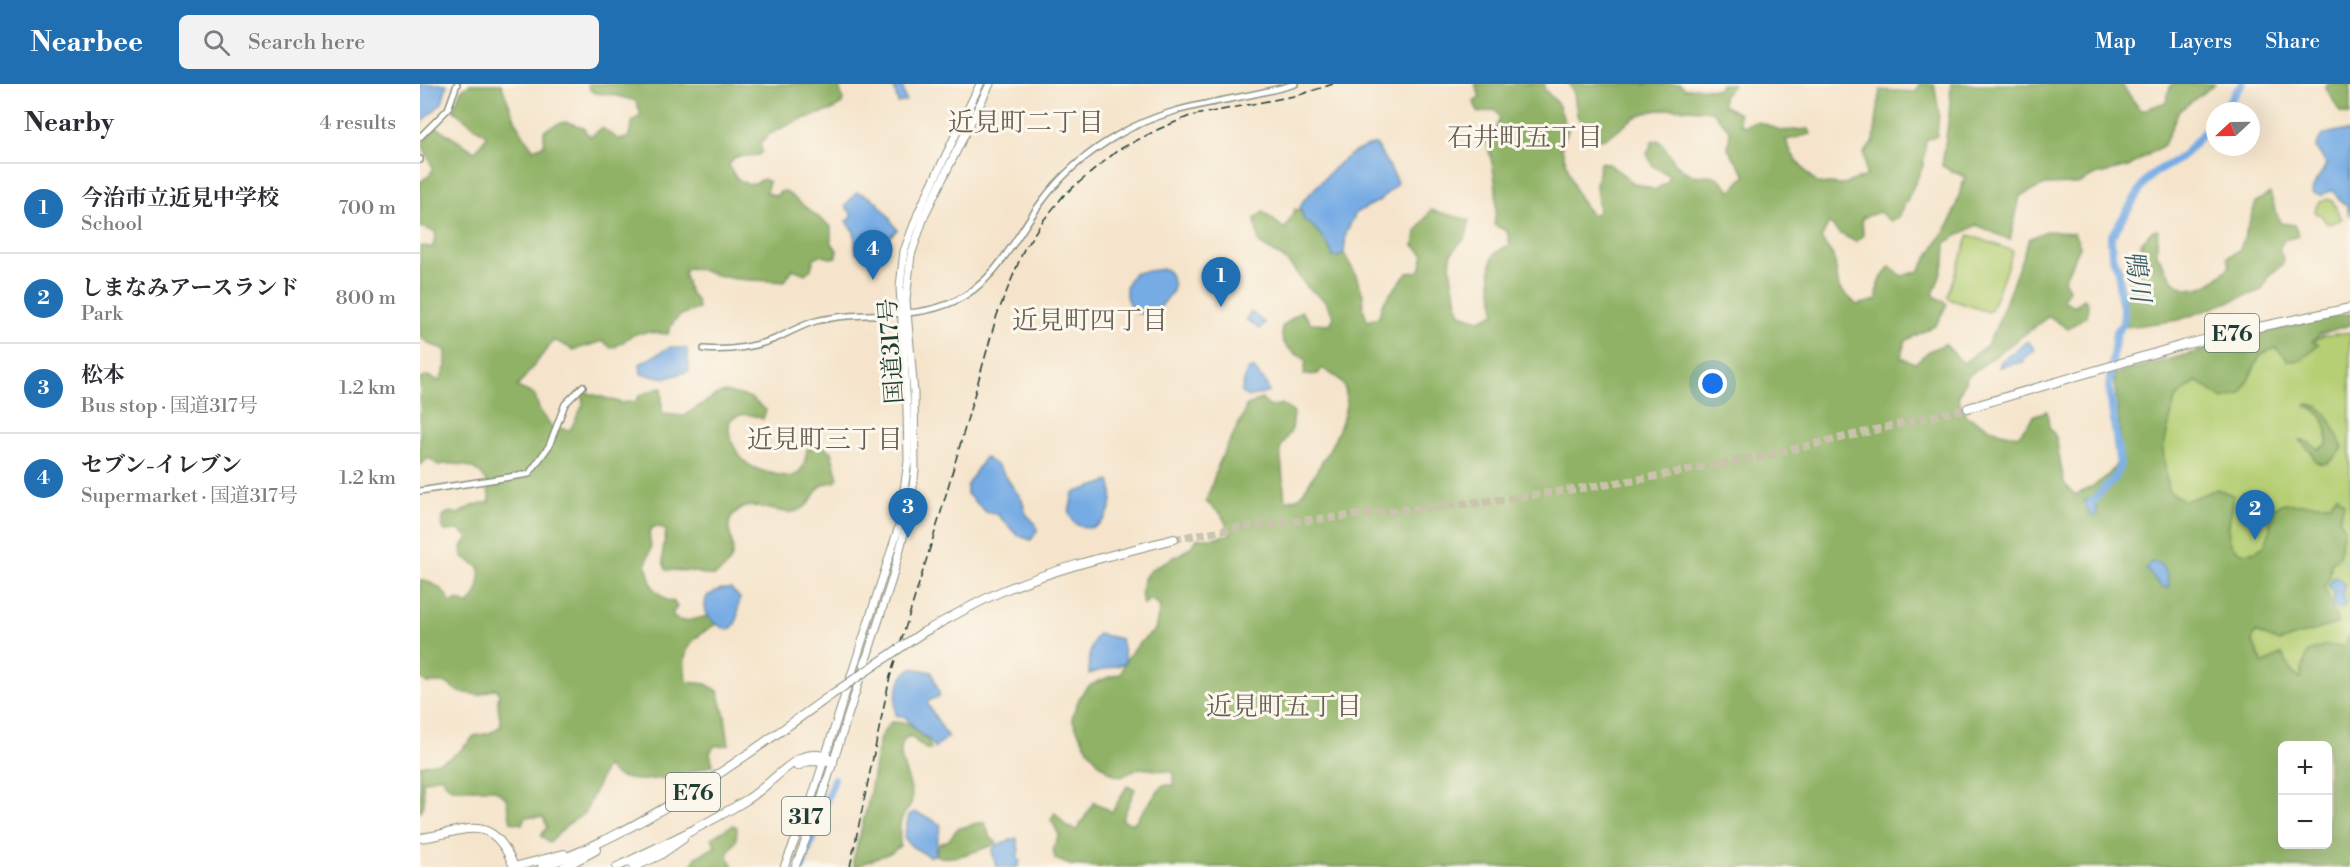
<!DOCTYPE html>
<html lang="en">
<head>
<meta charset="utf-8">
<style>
  body { margin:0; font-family:"Libre Bodoni","Noto Serif JP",serif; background:#f2f2f3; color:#2b2b33 }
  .controls { position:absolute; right:18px; bottom:18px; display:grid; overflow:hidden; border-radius:9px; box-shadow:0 6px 24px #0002 }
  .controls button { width:54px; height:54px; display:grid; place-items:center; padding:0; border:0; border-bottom:2px solid #e1e1e2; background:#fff; color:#2b2b33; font:30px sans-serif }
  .compass { position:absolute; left:1786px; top:18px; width:54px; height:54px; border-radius:50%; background:#fff; box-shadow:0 6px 24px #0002; rotate:248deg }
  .you { position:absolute; left:1293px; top:300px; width:21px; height:21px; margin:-15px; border:4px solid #fff; border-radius:50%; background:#1a73e8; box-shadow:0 0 0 9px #1a73e833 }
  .badge { display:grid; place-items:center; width:39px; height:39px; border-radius:50%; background:#1f6fb2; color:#fff; font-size:20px; font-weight:700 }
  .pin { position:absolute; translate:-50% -50px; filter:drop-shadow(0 2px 3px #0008) }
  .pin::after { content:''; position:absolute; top:32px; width:21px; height:18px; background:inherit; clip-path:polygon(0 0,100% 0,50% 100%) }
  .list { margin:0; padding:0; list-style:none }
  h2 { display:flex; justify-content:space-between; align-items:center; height:78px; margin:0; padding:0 24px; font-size:26px }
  h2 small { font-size:20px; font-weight:400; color:#7c7c81 }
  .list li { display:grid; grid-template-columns:39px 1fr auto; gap:18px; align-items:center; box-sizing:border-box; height:90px; padding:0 24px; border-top:2px solid #e1e1e2 }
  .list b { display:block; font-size:22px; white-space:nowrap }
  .list p { margin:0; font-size:20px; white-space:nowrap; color:#7c7c81 }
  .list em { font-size:20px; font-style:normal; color:#7c7c81 }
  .icon { flex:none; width:33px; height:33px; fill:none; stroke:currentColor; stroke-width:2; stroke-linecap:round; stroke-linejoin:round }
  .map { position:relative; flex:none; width:1930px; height:783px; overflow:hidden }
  header { display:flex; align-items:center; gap:36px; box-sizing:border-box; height:84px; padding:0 30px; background:#1f6fb2; color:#fff }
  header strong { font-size:28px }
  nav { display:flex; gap:33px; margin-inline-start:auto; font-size:21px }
  .search { width:420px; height:54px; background:#f2f2f3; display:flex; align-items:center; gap:15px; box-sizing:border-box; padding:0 21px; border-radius:9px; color:#7c7c81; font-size:22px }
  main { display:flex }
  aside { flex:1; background:#fff }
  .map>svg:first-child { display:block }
</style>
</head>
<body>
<header>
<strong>Nearbee</strong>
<div class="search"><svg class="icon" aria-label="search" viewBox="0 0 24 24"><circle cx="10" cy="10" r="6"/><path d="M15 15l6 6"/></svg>Search here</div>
<nav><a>Map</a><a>Layers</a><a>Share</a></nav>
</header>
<main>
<aside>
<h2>Nearby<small>4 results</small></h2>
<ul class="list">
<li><span class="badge">1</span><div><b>今治市立近見中学校</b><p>School</p></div><em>700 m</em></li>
<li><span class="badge">2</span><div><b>しまなみアースランド</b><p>Park</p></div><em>800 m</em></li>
<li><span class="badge">3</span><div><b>松本</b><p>Bus stop · 国道317号</p></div><em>1.2 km</em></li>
<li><span class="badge">4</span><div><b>セブン-イレブン</b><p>Supermarket · 国道317号</p></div><em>1.2 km</em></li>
</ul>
</aside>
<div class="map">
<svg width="1930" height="783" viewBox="0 0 1930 783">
  <rect width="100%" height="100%" fill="#fbf7ec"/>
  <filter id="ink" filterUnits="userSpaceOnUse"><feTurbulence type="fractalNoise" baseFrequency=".0167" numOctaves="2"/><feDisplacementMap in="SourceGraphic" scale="12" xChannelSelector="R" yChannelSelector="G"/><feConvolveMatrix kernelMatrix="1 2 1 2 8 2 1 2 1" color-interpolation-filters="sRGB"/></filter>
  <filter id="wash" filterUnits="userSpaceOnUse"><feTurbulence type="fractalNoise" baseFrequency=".008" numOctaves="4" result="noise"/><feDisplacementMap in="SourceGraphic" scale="24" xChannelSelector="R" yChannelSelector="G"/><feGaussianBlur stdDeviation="1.35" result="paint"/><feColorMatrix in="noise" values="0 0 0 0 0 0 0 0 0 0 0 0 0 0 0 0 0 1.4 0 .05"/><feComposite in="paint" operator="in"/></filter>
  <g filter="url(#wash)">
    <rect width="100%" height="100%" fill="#f5e4cb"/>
    <g fill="#b6cf75" stroke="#6a8654" stroke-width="1.5">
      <path d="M1908,115L1912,117L1922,135L1911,140L1906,139L1902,132L1896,129L1895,126L1898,119Z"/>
      <path d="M1549,151L1593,167L1571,226L1568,228L1529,215L1527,212Z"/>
      <path d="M1930,248V715L1908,662H1862L1709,348L1774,273L1891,259L1902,252Z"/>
    </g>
    <g fill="#90b266" stroke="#58784d" stroke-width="1.5" fill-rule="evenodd">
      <path d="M50,0H81C90,23 97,45 113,65L124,61V47C141,36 145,36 164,44L166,49L171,52L182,44L198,55L208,54L213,37L221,31L216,17L194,11L175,9L170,6L168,0H424L419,3L423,15L422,20L412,26L376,37L348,51L340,59L342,68L338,71L315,73L309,81C312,91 323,103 335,99C338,97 341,96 344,95L349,98L346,108L356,112L360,108L365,107L411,143V158L417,166L416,173L410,174L400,171L394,174L391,185L385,190L373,185L364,198C344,196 324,197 305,193C291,191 282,184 268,184L264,188L269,207L277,217L278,225C263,229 252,233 248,250C235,249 219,245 208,254C201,259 199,262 191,264L183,257L154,266L134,256L97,303L115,311L119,325L132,343L150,346L163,321L162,310L165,308L202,319L216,317L220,311L242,303V330L264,332L298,310L306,308L329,313L346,326L343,335C330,330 322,328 310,336C308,346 309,349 312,358C322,382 335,386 359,391C366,392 371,394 377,390C384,385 386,373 387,365L401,360L411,368L418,394L415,398C390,399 397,421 377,427C359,433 331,412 315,429C295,449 334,467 294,492L269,487L246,486C239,471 245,461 246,446L240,443H233L229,449L231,464L226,480L230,496L234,505L246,516L253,517L257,523L253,528V533C265,541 276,534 289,532C294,531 299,533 304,535C275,553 258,560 267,598L286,600L298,607L305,632L309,661L294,662L290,669L293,681C266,689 223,704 196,691C192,689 189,685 186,682L165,729L147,741L129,759L121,752L127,743L123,733H105L102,740L91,738L86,714L74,705H33L27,701L21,692L3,698L4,721L0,729V682C28,676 35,675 54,652L70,649L81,642C80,631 76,621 79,610L76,604L59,611L39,608L26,599H7L0,594V496C14,499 25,504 30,519L39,516L48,521C58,510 61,499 60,484L42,472L41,465L48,453L39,446L25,447L21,441L24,431L30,428L38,430L52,422L70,418C69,412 68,404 66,398C59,380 34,378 18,381L9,374L0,381V295L8,292L20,297L26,282V266L12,261L0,253V162L13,163L16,148L0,143V98L10,91L13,84L2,60L10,48L16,43L55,68L67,52L34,27C37,16 38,5 50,0Z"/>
      <path d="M1055,0H1125L1124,5L1138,20L1148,47L1141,62C1149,85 1154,116 1173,131L1179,127L1176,102L1180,78L1189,80L1214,99L1235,106L1248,98L1249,91L1233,82L1227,70L1232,58L1238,56C1250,65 1250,79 1266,88C1285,99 1290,79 1311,107L1326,91L1308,65L1310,47L1292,27C1266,24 1238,21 1214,34C1196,44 1193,57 1170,56L1157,31L1154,9L1149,0H1259L1265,5C1276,3 1287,5 1299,5L1301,0H1313L1303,13V21L1319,30V39L1324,42C1342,34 1344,41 1360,46C1368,48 1381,45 1389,45L1391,50L1366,56C1371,73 1384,87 1397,99L1421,101L1446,92L1444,69L1454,57L1460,6L1496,8L1499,0H1514L1519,28L1517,52L1506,56L1503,82L1479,133L1471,137L1459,128L1442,134L1443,151L1436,158L1419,149L1409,139L1401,155L1414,173L1419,204L1437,221L1457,216L1458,199L1470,182L1482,192L1499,187L1531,137L1545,93L1522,82L1529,32L1531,0H1701L1721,27L1746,18L1751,0H1795L1759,27L1744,61L1708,83L1675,91L1658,100L1625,101L1600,112L1590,156L1557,141L1526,158L1525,177L1513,211L1527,220L1516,241L1485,257L1481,274L1495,279L1509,267L1525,260L1543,279L1567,261L1578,239L1609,155L1626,147L1654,149L1660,162L1644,196L1649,205L1643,216L1654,222L1664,215L1668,219L1667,231L1648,245L1629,232L1547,293L1538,314L1546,332L1576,347L1598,352L1615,331L1627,327L1629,343L1636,353L1644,399L1655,411C1669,404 1685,397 1694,384C1708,363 1693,315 1695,290L1860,245L1930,229V241L1900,250L1892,258L1898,260L1882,276L1869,277L1856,264L1841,270L1821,310L1803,315L1777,297L1755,315L1743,366L1748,407L1765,417L1797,405L1813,411C1814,426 1806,439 1809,453C1812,473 1839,474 1847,456C1851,448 1850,433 1852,424L1861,420H1910L1917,411L1924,420L1919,435L1924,443L1919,473L1911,479L1910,493L1904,502L1918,539L1859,558L1836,548L1832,556L1843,580L1862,570L1872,588L1880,594L1887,569L1903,562H1924L1930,550V783H677L650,781L635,775L633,764L639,751L631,735L635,729L647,743L657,746L674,718L692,728L707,702L715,705L702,736L713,740L743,701H755L752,688L720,684L701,693C676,686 663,657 652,635C661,601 668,600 700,590C707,569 718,559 735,546L740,523L731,515L723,521C712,472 760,484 778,454H792L811,450L801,430L786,418L800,376L824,330L826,322L841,315L850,323L862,320L874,329L872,345L860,365L865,417L880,413C895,389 942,325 921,297C917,292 907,288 902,284L898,290L884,291L886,276C870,266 860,263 862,243L881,227L891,239L910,240L914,233L905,217L887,203L872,183L863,174L839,159L835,135L843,128L865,145L875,125L885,127L920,163L935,189L943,211V223L947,237L959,233L962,220L987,189L1000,187L1004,171L994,161L997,147L1011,126L1049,136C1047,161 1041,153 1032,169C1026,184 1037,214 1040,230L1060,236L1075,229C1074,216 1066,180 1074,171C1077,167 1086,163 1090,160L1087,147L1074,141C1080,111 1074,84 1066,55L1075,47L1080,33L1075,26L1058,29L1054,18L1060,13ZM1862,662H1908V760H1862Z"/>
      <path d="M1907,0H1930V31L1920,28L1906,4Z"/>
      <path d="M1850,109L1860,139L1874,141L1879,152L1864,156L1859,165L1864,176L1861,182L1848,192L1842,206L1759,236L1707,243L1705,206H1713L1709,195L1722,158L1733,146H1738C1738,153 1736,163 1737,170C1739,175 1744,181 1746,186C1765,219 1791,202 1810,182L1807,173L1820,166L1836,118Z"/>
      <path d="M1887,320C1909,320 1915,348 1923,364C1915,373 1908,385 1895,377L1892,369L1880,357L1888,358L1898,365L1907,361C1909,345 1903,325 1886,322Z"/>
      <path d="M471,638L488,639L508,657L511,665H506L490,652L484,655C474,677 492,692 492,714C492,723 485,726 482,734C478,742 480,753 480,762L472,768L435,783L433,777L448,719L460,653Z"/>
      <path d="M558,739H565L570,753L576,758L573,761C557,766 531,779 515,771L519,760L529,756L537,745Z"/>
      <path d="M313,741L317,743L316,757L307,770L313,783H271L276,773L295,763L292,753Z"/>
    </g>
    <g fill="#76abe4" stroke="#4a748c" stroke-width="1.5">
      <path d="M0,0H27L22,19L0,40Z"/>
      <path d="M482,1L486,17L478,19L474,3Z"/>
      <path d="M1919,47L1930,48V132L1926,120L1921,118L1914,107H1909L1901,112L1892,109C1892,97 1904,90 1906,79L1896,64C1899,50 1906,49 1919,47Z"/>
      <path d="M952,61H956L976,94L977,100L959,117L936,129L926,149L924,169L918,173H913C910,160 895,142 884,136L880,124L883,117C903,97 923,68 952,61Z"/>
      <path d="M437,108C460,115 465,127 477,146L457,164L444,172L436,168L434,148L426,137L431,134V129L425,122Z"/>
      <path d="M743,185L747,186C752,193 755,199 753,207L731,235L726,230L716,229C703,216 702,203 714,189Z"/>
      <path d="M831,228L845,239L840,245L826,235Z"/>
      <path d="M1608,257L1615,266L1604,275V278L1579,283L1581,277Z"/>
      <path d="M250,263L267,265L269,287L247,294L221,290L220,280Z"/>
      <path d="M833,284L846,299L849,308L828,313L821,309L827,286Z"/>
      <path d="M565,373L579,383L602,416L606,430L616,440L617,447L611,456L597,451L577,430L566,428L547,410V401Z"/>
      <path d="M690,397C699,420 681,457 654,439L649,429L653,409Z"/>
      <path d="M1664,416H1671L1675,419L1677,431L1674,433L1669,430Z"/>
      <path d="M1732,478C1745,478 1748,493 1749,504L1742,503L1726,485Z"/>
      <path d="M1915,492L1925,500L1922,510L1925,519L1923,524L1917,525L1913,518L1914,509L1908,502Z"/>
      <path d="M301,505H311L320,514C316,527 321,540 308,546C292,540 280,529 287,512Z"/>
      <path d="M678,550L701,555L706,579L669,590C669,576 669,561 678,550Z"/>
      <path d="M492,584L512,588L520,612L508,617V621L528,653L515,664L507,653L502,652L484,632H476C473,616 478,591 492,584Z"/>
      <path d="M494,728L511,735L521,741L514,771L510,773L491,762L484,753L489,731Z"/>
      <path d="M597,754L599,767L597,773L600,777L598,783H576L572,767L576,761Z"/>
    </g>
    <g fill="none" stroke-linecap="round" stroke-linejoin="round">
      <path stroke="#76abe4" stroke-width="1.5" d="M1922,477L1930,479"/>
      <g stroke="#76abe4" stroke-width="8">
        <path d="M1802,27L1822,0"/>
        <path d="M1672,419C1681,404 1695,400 1700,382L1689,303L1696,249L1703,240L1704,228L1699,204V186L1692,173L1691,153L1725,98L1734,89L1757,76L1767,68L1795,35"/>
        <path d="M382,783L414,695"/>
      </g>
    </g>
  </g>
  <g filter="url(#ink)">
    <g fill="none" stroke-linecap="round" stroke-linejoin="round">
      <path stroke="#cac3ad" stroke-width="8" stroke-dasharray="8 4" stroke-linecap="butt" d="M754,455L822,443L1081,416L1216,396L1353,370L1548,324"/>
      <g stroke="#8a9080" stroke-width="8">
        <g id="tertiary">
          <path d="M0,53L28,25L37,0"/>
          <path d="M0,75V76"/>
          <path d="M284,265C309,267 331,264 355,255C368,249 382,241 396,237C442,225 491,238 535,217C577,197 594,155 620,120C640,92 668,68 698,51C756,17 813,19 875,0"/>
          <path d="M0,407L109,390L129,362L145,320L163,302"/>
        </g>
      </g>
      <g stroke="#8a9080" stroke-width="9">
        <g id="trunk">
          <path d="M364,783L390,720L479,442L488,377L487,325L480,203L484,167L499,127L560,0"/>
          <path d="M375,783L398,725L472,495L490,427L495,386L494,309L486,216L491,171L505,130L570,0"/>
        </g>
      </g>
      <g stroke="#8a9080" stroke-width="10">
        <g id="motorway">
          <path d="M1548,324L1759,262L1824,246L1930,224"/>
          <path d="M502,549C528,535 553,520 580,508C636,484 696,470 754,455"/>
          <path d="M377,682L389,677L413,678"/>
          <path d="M0,754C46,748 72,726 94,783L144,770"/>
          <path d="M122,783C230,743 318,678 411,611"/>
          <path d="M144,783L176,766"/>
          <path d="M197,783C241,762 286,741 328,715C346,704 366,680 383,673C394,669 404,670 413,678"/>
          <path d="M214,783L240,771L263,755"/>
        </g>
      </g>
      <use href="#tertiary" stroke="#fff" stroke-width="5"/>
      <use href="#trunk" stroke="#fff" stroke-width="7"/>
      <use href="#motorway" stroke="#fff" stroke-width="8"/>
      <path stroke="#1f3d34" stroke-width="1.5" stroke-dasharray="9 4.5" stroke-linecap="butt" d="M430,783L470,593L519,435L577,231L604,165L622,138L644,111L698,66L739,45L770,32L879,11L913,0"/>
      <g stroke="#8a9080" stroke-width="10" stroke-linecap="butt">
        <path id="motorway-bridge" d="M411,611L502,549"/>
      </g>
      <use href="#motorway-bridge" stroke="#fff" stroke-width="8"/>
    </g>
  </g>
  <g text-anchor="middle" stroke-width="6" stroke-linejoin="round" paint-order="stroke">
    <g fill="#fbf7ec" stroke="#61756b" stroke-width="1.5">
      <rect x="1785" y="230" width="54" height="38" rx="4.5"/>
      <rect x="246" y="689" width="54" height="38" rx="4.5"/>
      <rect x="362" y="713" width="48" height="38" rx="4.5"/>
    </g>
    <g font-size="22" font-weight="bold" fill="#1f3d34">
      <text x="1812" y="257">E76</text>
      <text x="273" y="716">E76</text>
      <text x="386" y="740">317</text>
    </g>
    <g font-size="24" fill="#1f3d34" stroke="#fbf7ec">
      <text transform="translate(471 267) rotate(-94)" y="8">国道317号</text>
    </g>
    <g font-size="26" fill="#695e53" stroke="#fbf7ec">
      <text x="606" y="47">近見町二丁目</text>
      <text x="1105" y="62">石井町五丁目</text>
      <text x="670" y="245">近見町四丁目</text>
      <text x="405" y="364">近見町三丁目</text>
      <text x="864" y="631">近見町五丁目</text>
    </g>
    <g font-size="26" font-style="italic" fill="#395e69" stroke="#fbf7ec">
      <text transform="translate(1718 192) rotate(82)" y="9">鴨川</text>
    </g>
  </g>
</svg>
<div class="controls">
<button>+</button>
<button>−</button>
</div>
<svg class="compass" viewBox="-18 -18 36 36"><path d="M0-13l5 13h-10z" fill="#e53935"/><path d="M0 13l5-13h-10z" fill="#7c7c81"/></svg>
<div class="you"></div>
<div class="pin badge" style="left:801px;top:223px">1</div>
<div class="pin badge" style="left:1835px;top:456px">2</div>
<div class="pin badge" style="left:488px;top:454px">3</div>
<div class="pin badge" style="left:453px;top:196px">4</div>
</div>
</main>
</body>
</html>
